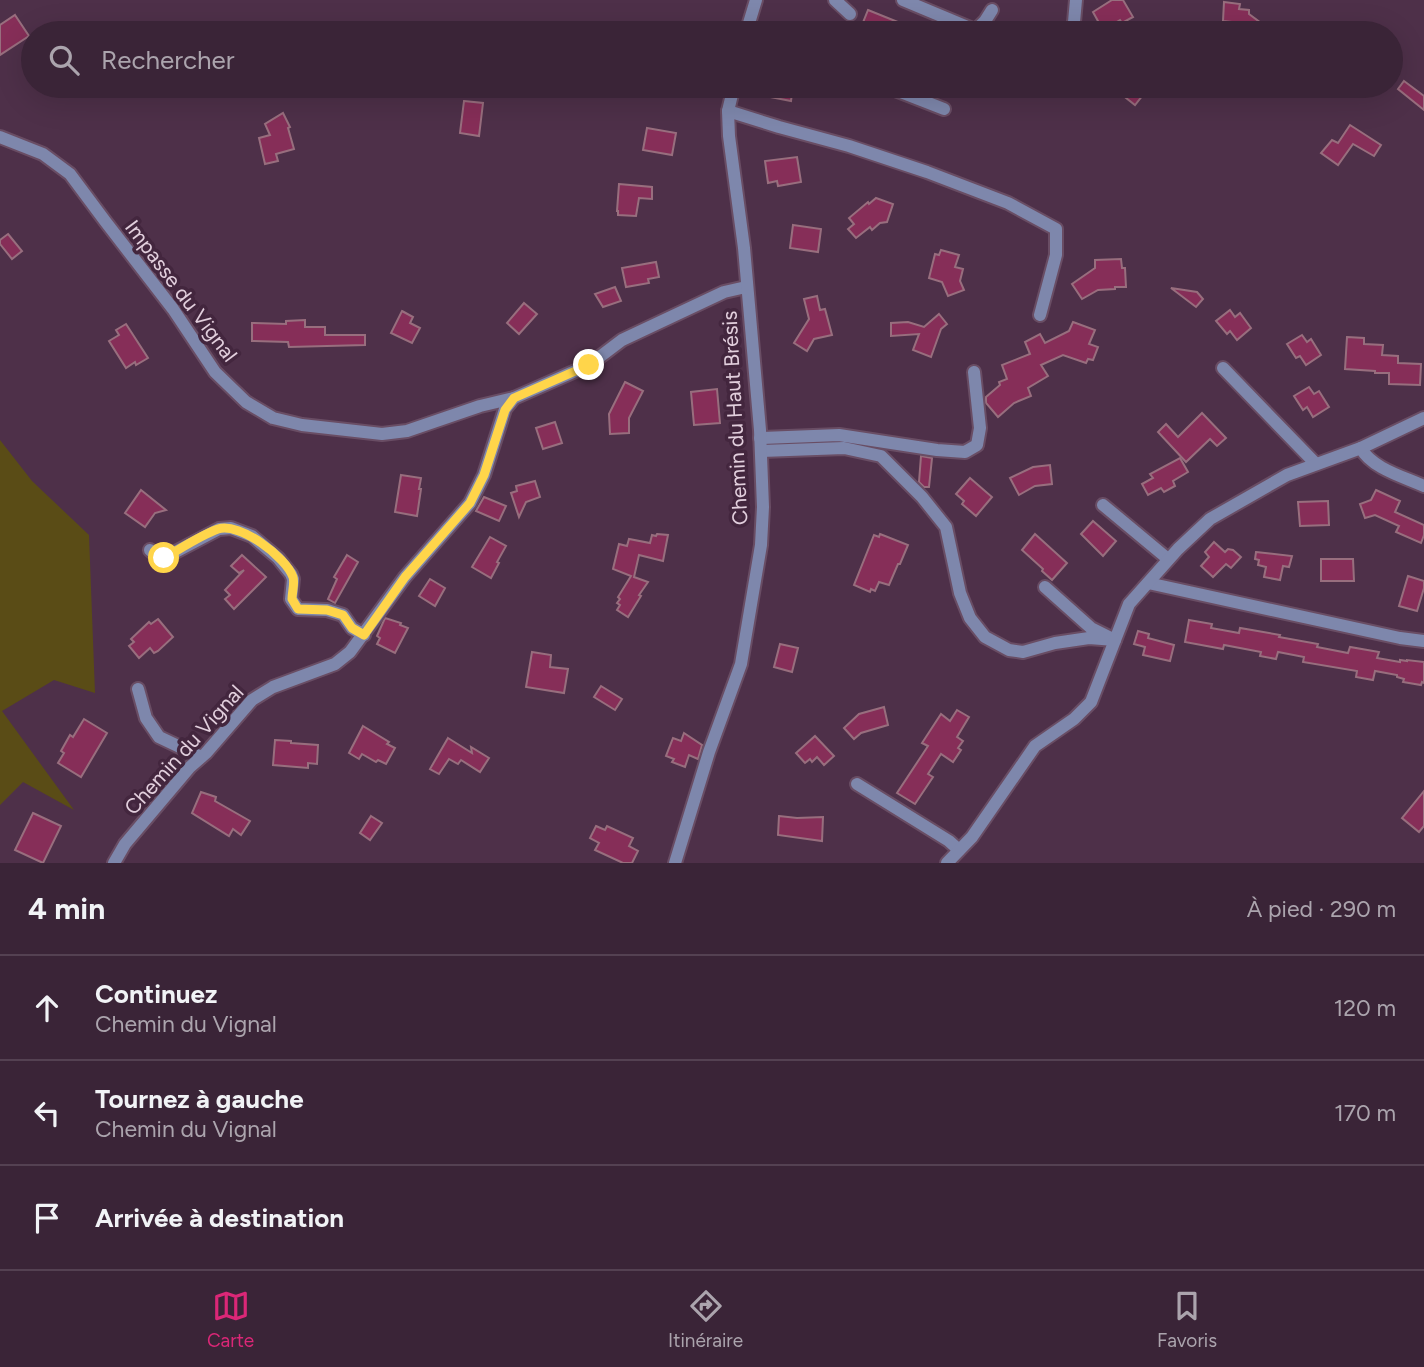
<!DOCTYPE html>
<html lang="fr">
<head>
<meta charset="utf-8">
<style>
  body { margin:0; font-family:Figtree,sans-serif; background:#453042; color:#f1f3f6 }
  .stop { position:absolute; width:21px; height:21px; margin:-16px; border:5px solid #ffd54a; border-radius:50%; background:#fff }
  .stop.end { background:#ffd54a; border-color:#fff; box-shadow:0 2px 7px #0008 }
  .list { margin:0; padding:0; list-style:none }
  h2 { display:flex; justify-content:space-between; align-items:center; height:91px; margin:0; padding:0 28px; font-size:30px }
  h2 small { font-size:23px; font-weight:400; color:#aba4ad }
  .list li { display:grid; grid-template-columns:46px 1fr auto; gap:21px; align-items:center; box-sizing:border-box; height:105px; padding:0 28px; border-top:2px solid #544152 }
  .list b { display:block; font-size:26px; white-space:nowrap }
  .list p { margin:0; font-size:23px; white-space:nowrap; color:#aba4ad }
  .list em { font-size:23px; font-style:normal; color:#aba4ad }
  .icon { flex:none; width:38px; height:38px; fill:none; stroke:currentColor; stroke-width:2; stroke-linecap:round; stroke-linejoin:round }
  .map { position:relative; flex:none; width:1424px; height:863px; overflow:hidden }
  .search { position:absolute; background:#3a2437; box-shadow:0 7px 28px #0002; left:21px; right:21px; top:21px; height:77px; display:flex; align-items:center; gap:18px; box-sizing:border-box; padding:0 24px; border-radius:38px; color:#aba4ad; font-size:26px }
  .sheet { height:406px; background:#3a2437 }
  nav { display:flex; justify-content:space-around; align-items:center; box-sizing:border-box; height:98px; border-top:2px solid #544152; background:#3a2437; font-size:19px; color:#aba4ad }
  nav a { display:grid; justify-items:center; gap:4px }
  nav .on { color:#db2777 }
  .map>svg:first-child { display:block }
</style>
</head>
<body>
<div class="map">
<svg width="1424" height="863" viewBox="0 0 1424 863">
  <rect width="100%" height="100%" fill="#4e3049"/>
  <path fill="#5a4c16" d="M0,440L32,481L89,535L95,693L54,680L2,711L74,810L23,782L0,805Z"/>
  <g fill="#862e58" stroke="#986e7e" stroke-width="2">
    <path d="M1112,0H1123L1133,17L1122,23L1120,20L1103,30L1093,12Z"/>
    <path d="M1224,2L1240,4L1239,9L1249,10V14L1261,23L1254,32L1247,27L1231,25V22L1223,21Z"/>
    <path d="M868,10L925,33H869L860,30Z"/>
    <path d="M15,15L29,36L0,55V25Z"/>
    <path d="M1404,81L1424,96V110L1398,89Z"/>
    <path d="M772,86H793L791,101L770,97Z"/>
    <path d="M1111,86H1150L1135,105Z"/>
    <path d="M464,101L483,103L479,136L460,133Z"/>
    <path d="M283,113L290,127L288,128L294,149L276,154L278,161L265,164L259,138L270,135L265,124Z"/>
    <path d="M1350,125L1381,145L1374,156L1353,144L1338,165L1321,153L1332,140L1338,143Z"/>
    <path d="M647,128L676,133L672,155L643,150Z"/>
    <path d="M797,157L801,182L778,186L777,181L768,183L765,161Z"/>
    <path d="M619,184L652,187V199L639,198L636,216L618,215V211H617Z"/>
    <path d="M876,198L893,204L887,222L880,223L872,230L870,227L856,238L848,229L854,224L849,218L868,202L869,204Z"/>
    <path d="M793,225L821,229L818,252L790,248Z"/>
    <path d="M8,234L22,251L12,259L0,244V240Z"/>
    <path d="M941,250L959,255L955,267L963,269L960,281L964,290L948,296L942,282L929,278L935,254L939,255Z"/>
    <path d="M1121,259L1122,268H1125L1126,287H1115V289L1098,290L1082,299L1072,284L1095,268V260Z"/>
    <path d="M656,262L659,277L648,279L649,283L626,287L622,268Z"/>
    <path d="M615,287L621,301L603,307L595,294Z"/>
    <path d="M1171,288L1197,292L1203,299L1196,307Z"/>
    <path d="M817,296L820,310L825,309L832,335L814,339L807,351L794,343L809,319L804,299Z"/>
    <path d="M524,303L537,314L519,334L507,323Z"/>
    <path d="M1230,310L1235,317L1240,313L1251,328L1237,340L1230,331L1227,334L1216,321Z"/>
    <path d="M402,311L413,317L410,323L420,328L412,343L391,333Z"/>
    <path d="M939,314L947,324L941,329L931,357L913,350L919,334L891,336V323L908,322L924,327Z"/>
    <path d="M305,320V327H325V335H365V345L289,347L288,342L252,341V323L286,324V321Z"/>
    <path d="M1073,322L1095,330L1089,344L1098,347L1093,360L1088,359L1086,363L1063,355L1041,365L1048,376L1028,388L1031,396L1014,403L998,417L986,403V397L1000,385L999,382L1007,379L1002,365L1030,354L1025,342L1040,334L1045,343L1069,331Z"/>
    <path d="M126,324L148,358L136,365L135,362L126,368L109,341L119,335L116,330Z"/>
    <path d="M1302,335L1307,342L1311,339L1321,355L1306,365L1300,356L1296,358L1287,344Z"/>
    <path d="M1347,337L1364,338V344L1383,345L1382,355L1398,356V363L1421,364L1420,385L1389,384V373H1375V371L1345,369Z"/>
    <path d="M625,382L643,391L629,418V433L610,434L609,414Z"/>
    <path d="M1309,387L1314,394L1319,391L1329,407L1313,417L1307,407L1303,410L1294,396Z"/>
    <path d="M717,389L720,423L694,425L691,392Z"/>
    <path d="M1202,413L1226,438L1217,446L1210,439L1186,462L1158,432L1166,424L1178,437Z"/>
    <path d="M555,422L562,443L543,449L536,428Z"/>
    <path d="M921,456L932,458L929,487H924L919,482Z"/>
    <path d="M1180,458L1188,472L1173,481L1175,486L1164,492L1161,488L1148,495L1142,484L1153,478L1150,474Z"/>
    <path d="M1050,465L1052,484L1035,486L1019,495L1010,478L1033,467Z"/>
    <path d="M401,475L421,478L419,489H421L417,516L395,512Z"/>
    <path d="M970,478L992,497L976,516L962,504L964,501L956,494Z"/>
    <path d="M535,481L540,497L526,502L519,517L511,493L517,491L516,486Z"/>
    <path d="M141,490L166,510L155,513L145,527L125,513Z"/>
    <path d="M1376,490L1400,501L1395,512L1424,525V535L1421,543L1396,532L1399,526L1375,515L1365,518L1360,504L1371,500Z"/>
    <path d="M484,497L506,506L499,521L476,511Z"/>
    <path d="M1328,501L1329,525L1300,526L1298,502Z"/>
    <path d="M1093,521L1116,541L1103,556L1081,534Z"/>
    <path d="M657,534L668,535L663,561L639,555L634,577L648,582L639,595L641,596L628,617L617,610L620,605L617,603L620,599L618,597L631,576L613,569L619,544L627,546L629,539L650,543L652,535L656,536Z"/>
    <path d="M880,534L908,545L900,564H898L889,585L879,582L875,591L871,589L870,592L854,585L874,535L879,537Z"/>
    <path d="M1035,534L1067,563L1052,580L1042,571L1043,569L1022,550Z"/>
    <path d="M490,537L506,546L497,562L499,563L491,578L472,567Z"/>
    <path d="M1214,542L1225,552L1228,549L1233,550L1241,557L1231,568L1226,564L1213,577L1201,566L1209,557L1205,552Z"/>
    <path d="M1256,552L1292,556L1289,567L1283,566L1280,580L1264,577L1266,567L1258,565L1259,560L1255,559Z"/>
    <path d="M242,555L266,577L234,609L225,599L230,595L225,590L244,570L239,573L231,566Z"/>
    <path d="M347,555L358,562L335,603L328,599L337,579L334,577Z"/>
    <path d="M1321,559H1353L1354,581H1321Z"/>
    <path d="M1408,576L1424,581V588L1417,611L1399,606Z"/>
    <path d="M430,579L445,588L435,606L419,596Z"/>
    <path d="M385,618L401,623L400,625L408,628L395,653L377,644L380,638L377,636Z"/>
    <path d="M158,619L173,637L158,651L154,653L150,648L139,658L129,646L134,642L131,639L149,622L151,624Z"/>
    <path d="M1189,620L1212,624L1211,628L1239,633L1240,628L1280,635L1279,637L1318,644L1317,647L1348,653L1350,647L1379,652L1377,658L1400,662V660L1407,661V660L1424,662V683L1422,682L1421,685L1403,682L1404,679L1397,677V675L1375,671L1373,680L1356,677L1357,671L1303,662L1304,657L1278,652L1276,659L1260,656L1261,652L1224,645L1223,649L1185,642Z"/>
    <path d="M1138,631L1149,634L1148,638L1174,645L1170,661L1143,655L1145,647L1134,644Z"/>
    <path d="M780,644L798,648L792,672L774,667Z"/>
    <path d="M532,652L551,655L550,667L568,669L564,693L526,687Z"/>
    <path d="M601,686L622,699L615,710L594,697Z"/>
    <path d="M884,707L888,725L861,733L854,739L844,728L859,714Z"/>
    <path d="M957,710L969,717L957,737L963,741L958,748L961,750L953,762L941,754L928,774L933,777L915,804L897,793L928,746L922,743L941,714L950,721Z"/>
    <path d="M84,719L107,733L81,777L58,763L64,753L61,751L70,735L73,737Z"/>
    <path d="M363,726L389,742L387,744L395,748L386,764L378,760L376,762L362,754L359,759L349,753Z"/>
    <path d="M684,733L702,745L698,759L689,755L685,767L672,762L674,759L666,756L673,738L681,741Z"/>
    <path d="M815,736L834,756L824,765L817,757L812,762L810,759L805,763L796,753Z"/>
    <path d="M448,738L472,753L471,747L489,758L480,772L461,760L458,764L449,759L439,774L430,769Z"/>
    <path d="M275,740L291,741V743L318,745L317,764L308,763V768L273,765Z"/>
    <path d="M1424,791V826L1419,832L1402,818Z"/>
    <path d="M201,792L216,797L215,801L250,821L241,835L233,829L229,836L192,813Z"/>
    <path d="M33,813L61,826L43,863L15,850Z"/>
    <path d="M371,816L382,823L370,840L360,833Z"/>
    <path d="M779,816L797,818L823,817L822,841L778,835Z"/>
    <path d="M596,826L605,830L607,826L633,838L629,846L638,851L632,863H623L595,850L599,843L590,838Z"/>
  </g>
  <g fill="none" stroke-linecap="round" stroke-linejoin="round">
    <g stroke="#694d64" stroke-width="16">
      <g id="minor">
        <path d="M835,0L850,14"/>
        <path d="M903,0L982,33"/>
        <path d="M976,30L985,21L992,10"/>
        <path d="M746,33L756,0"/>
        <path d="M1073,33L1076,0"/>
        <path d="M885,86L944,109"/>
        <path d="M728,111L779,127L849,146L927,172L1008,203L1056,229V255L1040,315"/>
        <path d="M0,137L43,154L70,174L105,221L173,309L215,372L246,402L273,418L302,425L382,434L407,431L480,406L514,398"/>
        <path d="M1223,368L1316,464"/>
        <path d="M760,438L839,435L937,450L965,452L977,445L980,428L974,372"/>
        <path d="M1361,448C1371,468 1404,477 1424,486"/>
        <path d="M761,451L844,448L881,456L922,497L946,527L960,593L970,618L985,637L1009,650L1023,652L1055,643L1089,638L1115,640L1091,628L1045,587"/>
        <path d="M1103,505L1168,559"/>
        <path d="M150,550L159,558H164L219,529L231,528L252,536L278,558L291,574L293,579L291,599L298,609L327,610L343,615L352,628L364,635"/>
        <path d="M1148,583L1400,638L1424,641"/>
        <path d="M138,689L146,718L159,737L201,757"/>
        <path d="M857,784L949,841L959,850"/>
        <path d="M114,863L125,844L190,767L206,753L252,700L273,687L335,664L350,652L405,577L470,503L484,475L505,409L514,398L589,365L622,340L724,292L746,287"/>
        <path d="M675,863L709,752L741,664L761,545L763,507L760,430L744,248L729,136L728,111L734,86"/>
        <path d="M947,863L972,837L1035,746L1074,719L1091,702L1129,604L1178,549L1210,519L1287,475L1361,448L1424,418"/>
      </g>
    </g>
    <use href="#minor" stroke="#7e87ac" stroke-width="12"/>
  </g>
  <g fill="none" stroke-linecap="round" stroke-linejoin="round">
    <path stroke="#ffd54a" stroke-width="9" d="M164,558C180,549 201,535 218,529C240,522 286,557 293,577C295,583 292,592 292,599L298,609L327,610L343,615L352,628L364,635L405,577L470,503L484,475L505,410L514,398L589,365"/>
  </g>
  <g text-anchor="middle" stroke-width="7" stroke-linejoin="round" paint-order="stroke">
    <g font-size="21" fill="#e2cfdd" stroke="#43263e">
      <text transform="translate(181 291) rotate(53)" y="7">Impasse du Vignal</text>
      <text transform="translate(735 418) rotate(-93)" y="7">Chemin du Haut Brésis</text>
      <text transform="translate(184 750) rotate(-48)" y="7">Chemin du Vignal</text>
    </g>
  </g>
</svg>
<div class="stop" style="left:164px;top:558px"></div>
<div class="stop end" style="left:589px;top:365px"></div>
<div class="search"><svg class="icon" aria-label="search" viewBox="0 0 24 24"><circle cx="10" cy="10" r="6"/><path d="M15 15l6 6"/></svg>Rechercher</div>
</div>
<section class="sheet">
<h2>4 min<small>À pied · 290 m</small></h2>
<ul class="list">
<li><svg class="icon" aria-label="ahead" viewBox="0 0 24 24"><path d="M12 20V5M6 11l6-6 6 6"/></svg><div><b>Continuez</b><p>Chemin du Vignal</p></div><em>120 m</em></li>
<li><svg class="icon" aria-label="left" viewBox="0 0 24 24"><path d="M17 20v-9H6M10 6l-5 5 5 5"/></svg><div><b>Tournez à gauche</b><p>Chemin du Vignal</p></div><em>170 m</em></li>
<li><svg class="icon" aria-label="arrive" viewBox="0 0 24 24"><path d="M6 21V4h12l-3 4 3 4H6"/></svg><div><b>Arrivée à destination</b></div></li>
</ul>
</section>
<nav>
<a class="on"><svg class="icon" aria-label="map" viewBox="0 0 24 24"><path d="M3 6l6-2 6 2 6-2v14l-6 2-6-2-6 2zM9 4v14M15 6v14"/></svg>Carte</a>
<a><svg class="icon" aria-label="directions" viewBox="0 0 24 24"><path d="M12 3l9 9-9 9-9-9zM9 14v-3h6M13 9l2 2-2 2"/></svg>Itinéraire</a>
<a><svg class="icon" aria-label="saved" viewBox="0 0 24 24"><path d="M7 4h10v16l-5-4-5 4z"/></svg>Favoris</a>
</nav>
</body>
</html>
